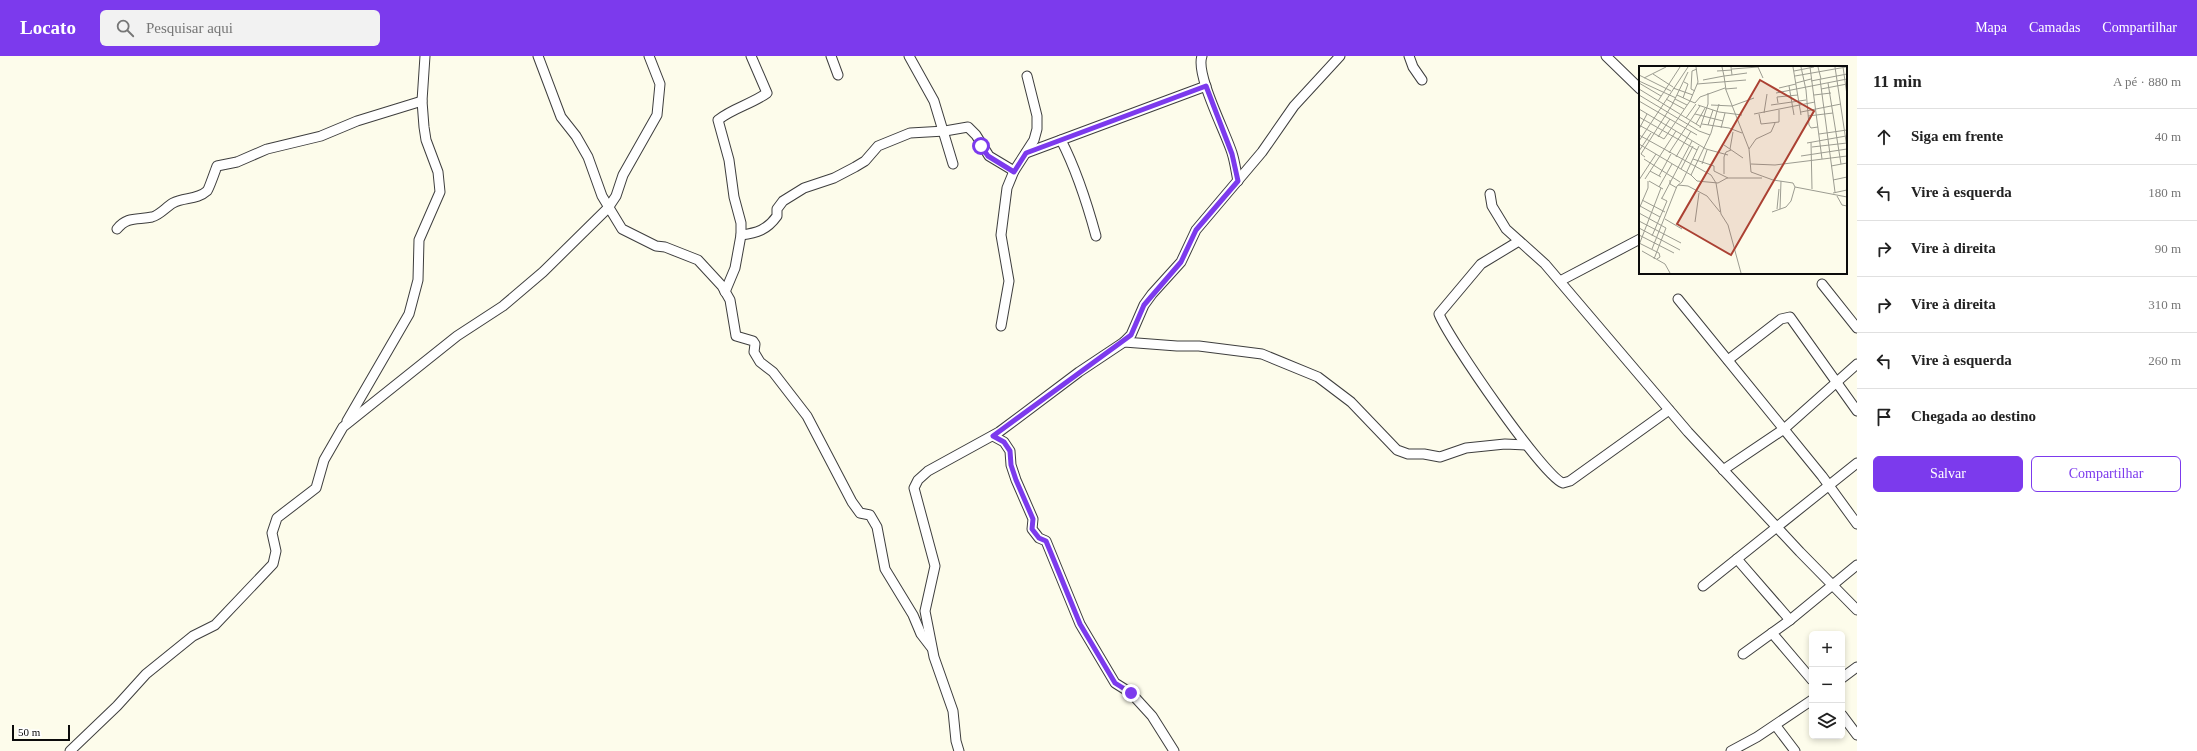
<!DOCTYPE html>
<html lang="pt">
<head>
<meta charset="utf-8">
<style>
  body { margin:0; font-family:"Times New Roman",serif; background:#f2f2f2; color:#222 }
  .controls { position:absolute; right:12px; bottom:12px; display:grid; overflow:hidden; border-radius:6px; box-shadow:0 2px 6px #0003 }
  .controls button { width:36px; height:36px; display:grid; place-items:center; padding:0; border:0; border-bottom:1px solid #e0e0e0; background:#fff; color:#222; font:20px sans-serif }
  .scale { position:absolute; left:12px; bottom:10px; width:58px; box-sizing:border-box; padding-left:4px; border:2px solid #0b0b0b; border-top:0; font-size:11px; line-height:14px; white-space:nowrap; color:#0b0b0b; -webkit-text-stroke:3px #fff; paint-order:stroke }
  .stop { position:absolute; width:12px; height:12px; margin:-9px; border:3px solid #7c3aed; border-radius:50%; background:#fff }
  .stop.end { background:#7c3aed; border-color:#fff; box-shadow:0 1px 4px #0008 }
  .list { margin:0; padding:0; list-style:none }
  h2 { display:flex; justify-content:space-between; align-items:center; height:52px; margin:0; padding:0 16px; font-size:17px }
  h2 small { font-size:13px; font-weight:400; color:#767676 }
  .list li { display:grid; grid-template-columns:26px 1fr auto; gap:12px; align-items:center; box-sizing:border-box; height:56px; padding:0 16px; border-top:1px solid #e0e0e0 }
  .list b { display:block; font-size:15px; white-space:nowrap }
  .list em { font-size:13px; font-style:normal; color:#767676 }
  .actions { display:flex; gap:8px; padding:12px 16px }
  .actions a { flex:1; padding:9px 0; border:1px solid #7c3aed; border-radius:6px; text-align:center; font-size:14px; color:#7c3aed }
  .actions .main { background:#7c3aed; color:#fff }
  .icon { flex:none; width:22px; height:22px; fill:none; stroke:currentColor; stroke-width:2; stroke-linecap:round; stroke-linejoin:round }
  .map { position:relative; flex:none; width:1857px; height:695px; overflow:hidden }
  header { display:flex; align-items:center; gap:24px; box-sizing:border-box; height:56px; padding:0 20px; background:#7c3aed; color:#fff }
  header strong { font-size:19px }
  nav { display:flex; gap:22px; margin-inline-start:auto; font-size:14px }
  .search { width:280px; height:36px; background:#f2f2f2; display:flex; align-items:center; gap:10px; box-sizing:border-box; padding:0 14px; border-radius:6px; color:#767676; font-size:15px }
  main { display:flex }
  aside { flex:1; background:#fff }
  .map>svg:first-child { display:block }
</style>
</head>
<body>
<header>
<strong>Locato</strong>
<div class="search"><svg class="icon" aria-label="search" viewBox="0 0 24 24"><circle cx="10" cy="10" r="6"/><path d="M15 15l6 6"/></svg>Pesquisar aqui</div>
<nav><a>Mapa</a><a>Camadas</a><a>Compartilhar</a></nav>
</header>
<main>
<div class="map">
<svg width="1857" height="695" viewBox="0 0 1857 695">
  <rect width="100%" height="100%" fill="#fdfceb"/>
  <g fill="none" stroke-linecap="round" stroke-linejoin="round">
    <g stroke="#3e3e3e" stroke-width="11">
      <g id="minor">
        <path d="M538,0L561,61L576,80L588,101L602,140L622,173L656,190L665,191L698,204L722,230L730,244L736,280L753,285L755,288L754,296L760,306L773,316L807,360L852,446L860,457L870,459L877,471L885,513L913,559L921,578L931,591"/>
        <path d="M831,0L838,19"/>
        <path d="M909,0L934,45L953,108"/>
        <path d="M1202,0C1195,18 1226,77 1232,97C1235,106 1236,116 1238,125"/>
        <path d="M1409,0L1413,11L1422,24"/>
        <path d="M1606,0L1640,33"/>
        <path d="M1061,84C1077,115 1087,147 1096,180"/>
        <path d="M1026,97L1206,30"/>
        <path d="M1490,138L1492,150L1506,173L1545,208L1688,376L1800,496L1857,554"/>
        <path d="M117,173C127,160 138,164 152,161C160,159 166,151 173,147C184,141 197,144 207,135C209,133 215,115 217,110L237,106L267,93L321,80L357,65L422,45"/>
        <path d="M741,179C757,177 767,174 777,160V153L783,145L804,132L834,122L855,111L865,105L878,90L910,77L945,75L968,71L976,79L989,100L1014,115"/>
        <path d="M1519,185L1481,208L1439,258C1448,282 1544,421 1563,427L1570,425L1669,354"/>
        <path d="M1560,225L1640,183"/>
        <path d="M1822,228L1857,272"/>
        <path d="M725,236L735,212L741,179V167L734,141L729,104L718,64C733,52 752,48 767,37L751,0"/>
        <path d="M1678,243L1822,420L1857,468"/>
        <path d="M1001,270L1009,225L1001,179L1007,132L1014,115L1034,84L1037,73V60L1027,20"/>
        <path d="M1124,286L1131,279L1144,249L1152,238L1181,206L1196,174L1262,96L1294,50L1340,0"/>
        <path d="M1728,304L1781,263L1790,261L1857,355"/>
        <path d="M347,365L409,258L418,224L419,184L440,136L438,116L426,84L424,71L422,45L425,0"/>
        <path d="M993,380L1004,386L1010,395L1011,409L1016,424L1033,463L1032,473L1039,482L1046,485L1080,568L1115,627L1131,637L1152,660L1174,695"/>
        <path d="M1723,414L1784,373L1857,308"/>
        <path d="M1737,503L1790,564"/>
        <path d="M1703,530L1857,407"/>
        <path d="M1772,577L1812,624"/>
        <path d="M1743,598L1790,564L1857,509"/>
        <path d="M1842,622L1857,611"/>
        <path d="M1842,659L1857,679"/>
        <path d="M1776,670L1795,695"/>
        <path d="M70,695L117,650L146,618L193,580L215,569L273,508L276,495L272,477L277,462L316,432L324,404L343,371L457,280L503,250L543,216L608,152L616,140L623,119L657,59L660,28L649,0"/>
        <path d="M959,695L956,685L953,655L934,601L925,555L935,510L914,432L918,424L928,415L999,376L1079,316L1124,286L1177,290H1199L1262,298L1318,321L1351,346L1397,394L1408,398H1424L1440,401L1466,392L1505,388L1526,389"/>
        <path d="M1731,695L1757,681L1812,644"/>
      </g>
    </g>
    <use href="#minor" stroke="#fff" stroke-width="9"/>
  </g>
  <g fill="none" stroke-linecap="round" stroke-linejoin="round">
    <path stroke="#7c3aed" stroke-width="5" d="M981,90L988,100L1014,116L1026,97L1206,30L1232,98L1238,125L1196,174L1181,206L1144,249L1131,279L993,380L1004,386L1010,395L1011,409L1016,424L1033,463L1032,473L1039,482L1046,485L1080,568L1115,627L1131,637"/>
  </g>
  <g transform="translate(1639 10)">
    <rect width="208" height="208" fill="#fdfceb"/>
    <path fill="none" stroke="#9c9c91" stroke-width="1" d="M92,1L93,9L85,10L87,24L110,83M154,1L162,49M162,1L167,24L170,59L172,62L179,61M171,1L183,93M179,1L182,13M196,1L208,82M204,1L208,29M93,3L119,1L124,12M78,5L93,4M155,5L175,1M14,8L34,21M0,9L32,25M93,9L108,7M156,10L207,1M5,12L27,1M181,13L196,126M64,14L85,10L83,1M0,15L37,32M172,15L208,8M0,17L22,30M157,17L172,13M189,17L202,98M58,18L107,14M150,20L155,49M34,22L54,29M140,22L157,18M0,23L62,61M86,23L98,22M182,23L208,18M56,25L52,23L53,5L58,3M137,27L208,13M0,29L60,65L71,69M38,29L51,35L59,16L57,1M175,29L192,27M44,32L49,18L45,16M27,33L45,43M36,33L48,39M0,35L58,69M19,35L41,1M139,37L138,31L159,29M59,39L80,46L103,49M72,39L93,40M132,39L167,34M93,40L115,32M0,43L67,83L89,89M162,46L202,38M125,47L128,28M56,48L84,55M115,48L176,36M120,48L122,58L140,56V44M169,50L194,47M0,51L58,84M47,52L57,38M136,57L132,66L117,73L110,83L112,106L134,114L154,117L156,121L208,131M57,58L66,42M63,58L90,62L103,67M0,59L25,73L51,35L56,37L61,31L86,22M69,59L74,44M61,62L69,38V27M82,62L86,47M0,63L8,48M180,68L208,64M0,69L72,109L77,117L82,148L89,159L102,207M19,71L31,53M0,75L49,1M172,76L173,123M168,77L207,70M0,78L52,109L58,115L79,117L88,112H123M85,79L104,92M173,81L208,77M91,83L94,66M0,85L12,67M30,87L61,40M162,90L208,83M6,91L2,88L33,39L49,6M37,91L52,65M5,93L41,116M54,93L75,100V105L89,112M63,98L68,84M112,98L136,99L208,90M192,100L208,97M42,103L54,80M11,105L22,111M85,108V91L87,86L92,84M52,109L72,67L80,38M20,110L32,88M6,113L37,65M0,114L17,88M31,114V118L38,122M194,114L208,111M10,115L24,123M39,119L49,120L68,130L81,146M20,121L33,98M194,127L208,124M198,130L203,139L208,140M23,132L53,75M3,134L26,146M1,140L21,151M0,143L9,122V115M138,143L140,123M141,143L142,115M133,146L147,141L152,135L156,121M0,147L27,162L15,193M26,153L43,163M0,155L42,177M56,156L60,127M0,162L41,184M0,169L35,187M13,170L28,135L22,132M0,177L20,187L21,191L18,193M0,179L22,122M13,183L38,120L43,116L60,80M3,185L26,198L31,207"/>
    <path fill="#ab4133" fill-opacity="0.15" stroke="#ab4133" stroke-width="2" d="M121,14L175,45L92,189L38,158Z"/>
    <rect width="208" height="208" fill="none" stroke="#0b0b0b" stroke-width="2"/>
  </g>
</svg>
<div class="controls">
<button>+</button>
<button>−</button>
<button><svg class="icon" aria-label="layers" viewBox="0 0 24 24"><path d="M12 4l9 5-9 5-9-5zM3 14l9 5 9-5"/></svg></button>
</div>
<div class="scale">50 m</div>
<div class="stop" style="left:981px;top:90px"></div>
<div class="stop end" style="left:1131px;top:637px"></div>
</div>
<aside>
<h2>11 min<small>A pé · 880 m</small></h2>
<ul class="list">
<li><svg class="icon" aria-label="ahead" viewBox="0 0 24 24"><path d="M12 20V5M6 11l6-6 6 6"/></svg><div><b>Siga em frente</b></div><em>40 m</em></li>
<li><svg class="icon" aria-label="left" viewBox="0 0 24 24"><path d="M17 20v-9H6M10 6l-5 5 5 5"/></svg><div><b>Vire à esquerda</b></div><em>180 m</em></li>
<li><svg class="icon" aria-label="right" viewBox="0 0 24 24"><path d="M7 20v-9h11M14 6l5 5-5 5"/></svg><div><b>Vire à direita</b></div><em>90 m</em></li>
<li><svg class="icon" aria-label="right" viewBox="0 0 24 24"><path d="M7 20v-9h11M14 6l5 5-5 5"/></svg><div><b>Vire à direita</b></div><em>310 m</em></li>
<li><svg class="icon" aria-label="left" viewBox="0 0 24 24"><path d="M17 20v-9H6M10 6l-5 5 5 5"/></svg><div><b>Vire à esquerda</b></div><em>260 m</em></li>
<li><svg class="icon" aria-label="arrive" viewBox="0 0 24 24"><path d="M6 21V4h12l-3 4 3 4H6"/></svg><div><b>Chegada ao destino</b></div></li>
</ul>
<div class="actions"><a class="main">Salvar</a><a>Compartilhar</a></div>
</aside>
</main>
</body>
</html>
